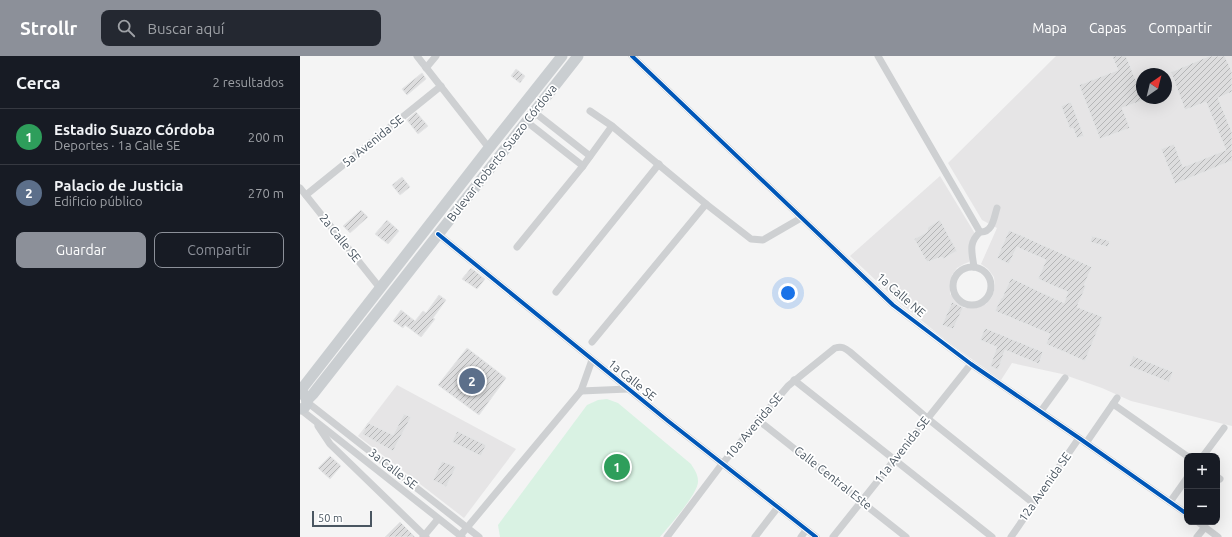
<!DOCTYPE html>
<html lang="es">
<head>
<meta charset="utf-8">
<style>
  body { margin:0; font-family:Ubuntu,sans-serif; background:#242831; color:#f1f3f6 }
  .controls { position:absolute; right:12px; bottom:12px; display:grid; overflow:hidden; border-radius:8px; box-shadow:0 4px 16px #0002 }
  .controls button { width:36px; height:36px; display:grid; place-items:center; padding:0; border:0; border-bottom:1px solid #363941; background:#171b24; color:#f1f3f6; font:20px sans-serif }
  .compass { position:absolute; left:836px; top:12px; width:36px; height:36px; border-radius:50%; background:#171b24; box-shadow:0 4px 16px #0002; rotate:35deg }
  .scale { position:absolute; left:12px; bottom:10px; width:60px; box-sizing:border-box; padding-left:4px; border:2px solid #4a5661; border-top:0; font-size:11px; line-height:14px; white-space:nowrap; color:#4a5661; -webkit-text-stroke:3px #fff; paint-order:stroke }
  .you { position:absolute; left:488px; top:237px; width:14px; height:14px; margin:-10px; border:3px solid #fff; border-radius:50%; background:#1a73e8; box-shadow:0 0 0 6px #1a73e833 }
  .badge { display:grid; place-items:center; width:26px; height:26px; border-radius:50%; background:#8c9099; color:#fff; font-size:13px; font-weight:700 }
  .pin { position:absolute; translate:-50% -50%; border:2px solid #fff; box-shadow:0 1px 4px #0006 }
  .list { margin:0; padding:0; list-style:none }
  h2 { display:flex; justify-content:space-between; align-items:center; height:52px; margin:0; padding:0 16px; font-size:17px }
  h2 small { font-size:13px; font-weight:400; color:#9ea1a6 }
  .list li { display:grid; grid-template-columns:26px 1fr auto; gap:12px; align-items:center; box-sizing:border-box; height:56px; padding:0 16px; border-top:1px solid #363941 }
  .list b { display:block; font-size:15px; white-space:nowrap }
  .list p { margin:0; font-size:13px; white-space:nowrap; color:#9ea1a6 }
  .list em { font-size:13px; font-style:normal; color:#9ea1a6 }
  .actions { display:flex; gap:8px; padding:12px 16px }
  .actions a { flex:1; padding:9px 0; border:1px solid #8c9099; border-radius:8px; text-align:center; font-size:14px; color:#8c9099 }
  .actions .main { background:#8c9099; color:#fff }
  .icon { flex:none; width:22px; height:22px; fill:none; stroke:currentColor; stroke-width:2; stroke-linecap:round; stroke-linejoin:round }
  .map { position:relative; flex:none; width:932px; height:481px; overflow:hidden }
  header { display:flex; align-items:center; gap:24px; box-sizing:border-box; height:56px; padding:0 20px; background:#8c9099; color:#fff }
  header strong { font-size:19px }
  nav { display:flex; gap:22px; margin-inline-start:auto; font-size:14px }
  .search { width:280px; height:36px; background:#242831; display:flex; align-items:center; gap:10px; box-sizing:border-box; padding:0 14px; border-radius:8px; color:#9ea1a6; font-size:15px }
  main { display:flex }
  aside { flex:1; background:#171b24 }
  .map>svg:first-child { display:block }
</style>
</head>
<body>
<header>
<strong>Strollr</strong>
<div class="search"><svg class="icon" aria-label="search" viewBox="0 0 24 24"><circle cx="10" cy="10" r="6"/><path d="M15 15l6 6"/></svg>Buscar aquí</div>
<nav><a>Mapa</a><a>Capas</a><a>Compartir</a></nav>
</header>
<main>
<aside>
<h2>Cerca<small>2 resultados</small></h2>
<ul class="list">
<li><span class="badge" style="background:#2e9e5b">1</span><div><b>Estadio Suazo Córdoba</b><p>Deportes · 1a Calle SE</p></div><em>200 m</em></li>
<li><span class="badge" style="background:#5c6f8a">2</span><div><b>Palacio de Justicia</b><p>Edificio público</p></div><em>270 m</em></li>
</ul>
<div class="actions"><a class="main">Guardar</a><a>Compartir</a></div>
</aside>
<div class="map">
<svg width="932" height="481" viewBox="0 0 932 481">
  <defs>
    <pattern id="building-hatch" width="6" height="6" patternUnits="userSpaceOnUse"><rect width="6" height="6" fill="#ddddde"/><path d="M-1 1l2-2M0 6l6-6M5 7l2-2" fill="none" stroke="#b5b6b7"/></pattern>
  </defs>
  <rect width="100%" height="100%" fill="#f4f4f4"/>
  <g fill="#e6e5e6" fill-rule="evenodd">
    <path d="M756,0H932V370L831,345L802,332L762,318L712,307L701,324L648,286L600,247L550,200L640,120L677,181L669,206L664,208L657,212L652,219L650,229V238L664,252H676L686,248L692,241L695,230L694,221L688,213L681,208L697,172L682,164L648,107ZM842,18H866V42H842Z"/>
    <path d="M97,329L216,393L164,462L58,380Z"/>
  </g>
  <path fill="#d9f2e3" d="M307,343L318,347L391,408C394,413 398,418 398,425C399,437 369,470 360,481H200L198,469L287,349L298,344Z"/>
  <g fill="url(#building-hatch)" stroke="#e5e6e7">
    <path d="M812,0H826L844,44L822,52L830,72L800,83L779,29L818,14Z"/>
    <path d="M909,0H925L932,16V36L918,42L932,76V108L931,105L875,128L861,93L874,88L883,111L926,94L906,46L885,54L871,16Z"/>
    <path d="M216,13L225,20L220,27L211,20Z"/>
    <path d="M122,17L126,23L107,39L102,33Z"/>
    <path d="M771,46L784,80L777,82L773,72L770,73L761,50Z"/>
    <path d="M116,56L128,70L118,78L107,64Z"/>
    <path d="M102,121L110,131L100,139L92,129Z"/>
    <path d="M61,154L68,161L50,177L43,170Z"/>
    <path d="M87,164L99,175L88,188L75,178Z"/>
    <path d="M640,164L657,195L643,203L642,201L627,206L614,183L627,176L628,171Z"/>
    <path d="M709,174L792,211L784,229L786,230L777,251L803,261L785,305L746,288L750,278L695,255L701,242H702L711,222L764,247L768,236L738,223L746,204L717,191L709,208L697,202Z"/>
    <path d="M792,180L810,185L808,191L790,186Z"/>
    <path d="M171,212L185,223L177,233L162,223Z"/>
    <path d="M139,239L146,244L133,262L135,263L121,281L105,269L103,272L93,265L101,254L115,265L123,255L126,257Z"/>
    <path d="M652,246L663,252L653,273L642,269Z"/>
    <path d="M685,272L743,296L739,308L705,294L698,314L690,310L697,291L680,284Z"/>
    <path d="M167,292L206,322L179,359L138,329Z"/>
    <path d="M833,300L873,316L869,326L829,310Z"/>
    <path d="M104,358L111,361L93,395L62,378L68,367L93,379Z"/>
    <path d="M157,375L186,389L181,400L152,386Z"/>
    <path d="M30,400L41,410L30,423L18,412Z"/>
    <path d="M142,405L156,411L146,431L133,424Z"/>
    <path d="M100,466L115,481H85Z"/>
  </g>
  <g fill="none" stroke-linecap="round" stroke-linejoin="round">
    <g stroke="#ced0d2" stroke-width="7">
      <path d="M117,0L189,92"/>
      <path d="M332,0L593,249L671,308L779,382L887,458"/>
      <path d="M578,0L680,176"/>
      <path d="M126,12L136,0"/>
      <path d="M290,55L312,70L406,148L451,183L463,184L501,162"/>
      <path d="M234,56L290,100"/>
      <path d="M227,66L283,110"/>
      <path d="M0,132L80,232"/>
      <path d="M6,139L141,30"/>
      <path d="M138,178L368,365L516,481"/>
      <path d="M217,191L283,110L312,70"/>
      <path d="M674,211C672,196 668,187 680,176C693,177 694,161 697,152"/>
      <circle cx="672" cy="230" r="19"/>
      <path d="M256,236L359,108"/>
      <path d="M292,286L406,148"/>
      <path d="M494,324L692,481"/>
      <path d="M281,335L328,333"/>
      <path d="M7,346L179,481"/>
      <path d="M813,348L887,400"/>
      <path d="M0,353L162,481"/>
      <path d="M741,355L765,322"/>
      <path d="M458,364L606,481"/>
      <path d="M18,370L30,388L126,481"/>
      <path d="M786,387L817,342"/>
      <path d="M903,400L924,372"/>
      <path d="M917,421L920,423"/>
      <path d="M870,446L887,422"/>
      <path d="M898,466L918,481"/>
      <path d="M160,480L281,335L292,304"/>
      <path d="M123,481L138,463"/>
      <path d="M367,481L422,408L488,330L535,292C542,290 545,292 550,296L627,362L733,447"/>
      <path d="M455,481L478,451"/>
      <path d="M501,481L506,474"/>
      <path d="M533,481L671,308"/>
      <path d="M711,481L779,382"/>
      <path d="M897,481L905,471"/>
    </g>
    <g stroke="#caced1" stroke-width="11">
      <path d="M0,338L4,330L189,92L262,0"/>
      <path d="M7,344L13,338L278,0"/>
      <path d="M0,353L4,352L7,348L6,341L3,338"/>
    </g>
    <g stroke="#fff" stroke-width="6">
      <g id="cycleway">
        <path d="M332,0L593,249L671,308L779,382L887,458"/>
        <path d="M138,178L368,365L516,481"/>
      </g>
    </g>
    <use href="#cycleway" stroke="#0057b8" stroke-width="4"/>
  </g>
  <g text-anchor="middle" stroke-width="3.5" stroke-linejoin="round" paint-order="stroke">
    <g font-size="12" fill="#4a5661" stroke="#fff">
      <text transform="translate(73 85) rotate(-39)" y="4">5a Avenida SE</text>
      <text transform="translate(202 97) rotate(-52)" y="4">Bulevar Roberto Suazo Córdova</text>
      <text transform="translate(40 182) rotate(51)" y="4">2a Calle SE</text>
      <text transform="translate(601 239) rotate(41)" y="4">1a Calle NE</text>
      <text transform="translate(332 324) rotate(39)" y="4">1a Calle SE</text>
      <text transform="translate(454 370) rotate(-50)" y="4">10a Avenida SE</text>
      <text transform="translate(602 394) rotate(-52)" y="4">11a Avenida SE</text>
      <text transform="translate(93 413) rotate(38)" y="4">3a Calle SE</text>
      <text transform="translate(533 422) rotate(38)" y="4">Calle Central Este</text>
      <text transform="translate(745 431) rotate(-55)" y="4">12a Avenida SE</text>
    </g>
  </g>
</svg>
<div class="controls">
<button>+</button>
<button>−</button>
</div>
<svg class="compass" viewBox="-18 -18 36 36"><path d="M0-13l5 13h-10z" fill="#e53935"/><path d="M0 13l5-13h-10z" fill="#9ea1a6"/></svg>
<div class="scale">50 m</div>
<div class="you"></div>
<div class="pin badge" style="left:317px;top:411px;background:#2e9e5b">1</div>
<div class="pin badge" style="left:172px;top:325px;background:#5c6f8a">2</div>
</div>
</main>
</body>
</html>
